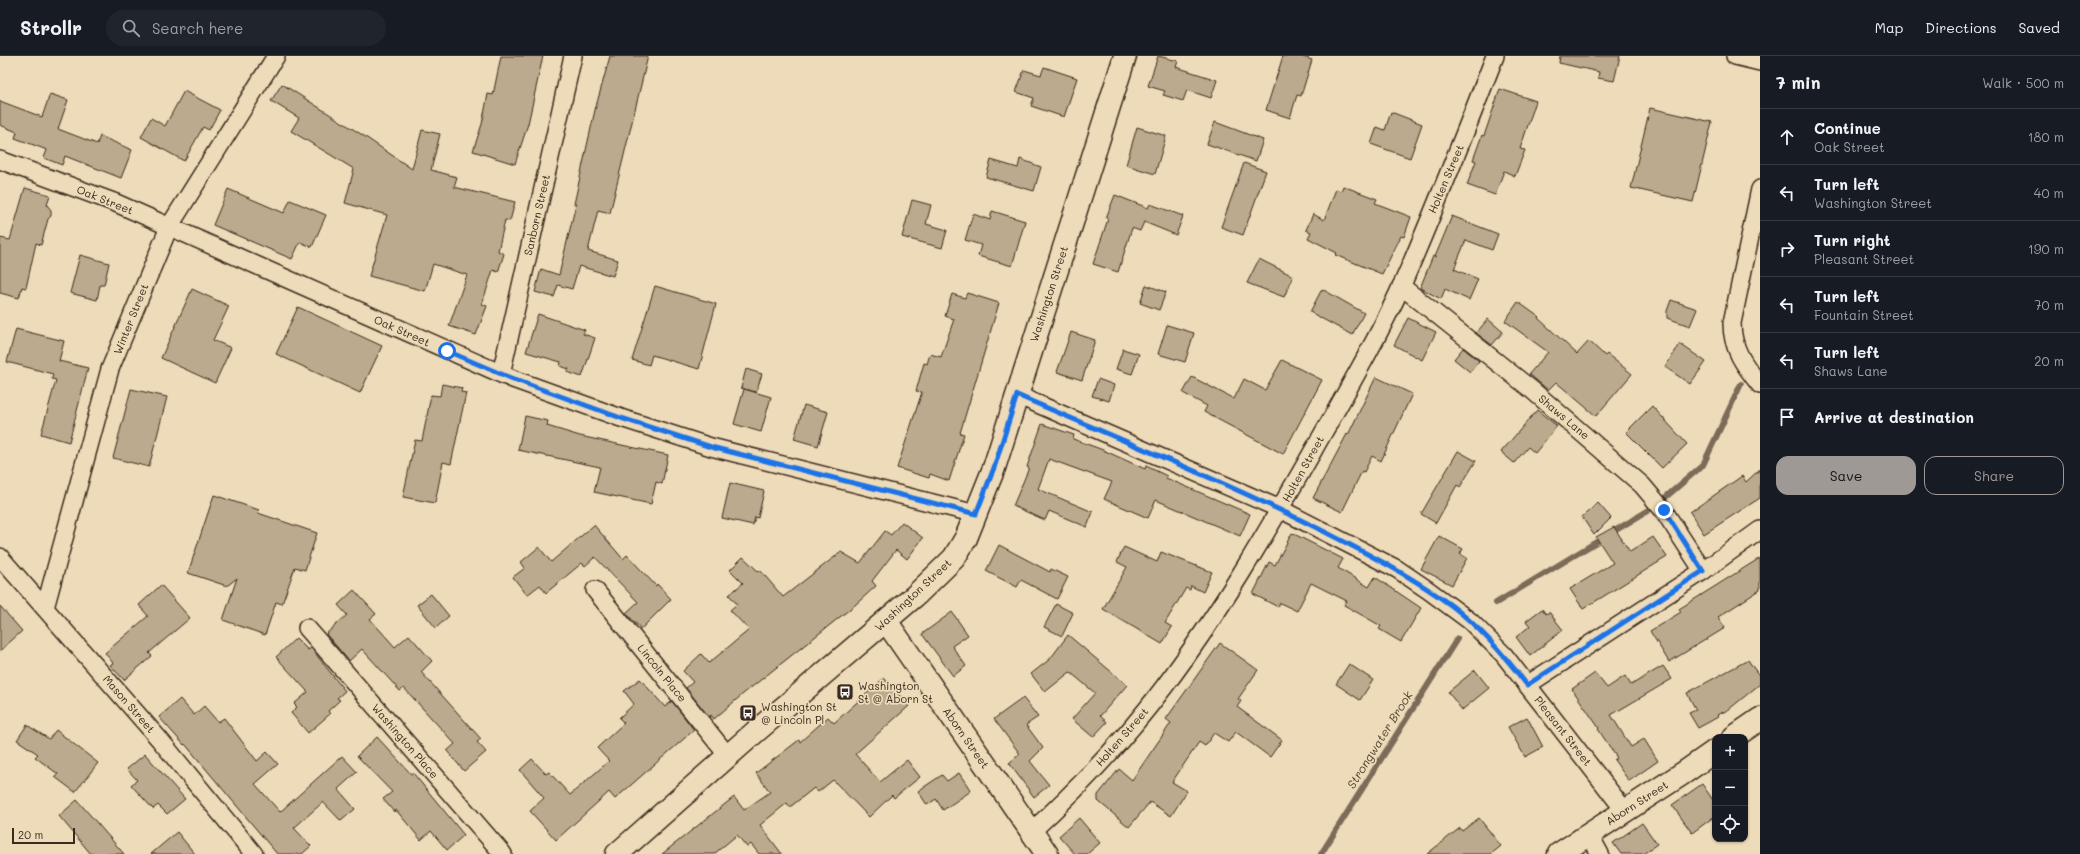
<!DOCTYPE html>
<html lang="en">
<head>
<meta charset="utf-8">
<style>
  body { margin:0; font-family:Mali,sans-serif; background:#20242c; color:#f1f3f6 }
  .controls { position:absolute; right:12px; bottom:12px; display:grid; overflow:hidden; border-radius:8px; box-shadow:0 1px 3px #0004 }
  .controls button { width:36px; height:36px; display:grid; place-items:center; padding:0; border:0; border-bottom:1px solid #363941; background:#171b24; color:#f1f3f6; font:20px sans-serif }
  .scale { position:absolute; left:12px; bottom:10px; width:63px; box-sizing:border-box; padding-left:4px; border:2px solid #3b2a1e; border-top:0; font-size:11px; line-height:14px; white-space:nowrap; color:#3b2a1e; -webkit-text-stroke:3px #eedbb9; paint-order:stroke }
  .stop { position:absolute; width:12px; height:12px; margin:-9px; border:3px solid #1a73e8; border-radius:50%; background:#fff }
  .stop.end { background:#1a73e8; border-color:#fff; box-shadow:0 1px 4px #0008 }
  .list { margin:0; padding:0; list-style:none }
  h2 { display:flex; justify-content:space-between; align-items:center; height:52px; margin:0; padding:0 16px; font-size:17px }
  h2 small { font-size:13px; font-weight:400; color:#9ea1a6 }
  .list li { display:grid; grid-template-columns:26px 1fr auto; gap:12px; align-items:center; box-sizing:border-box; height:56px; padding:0 16px; border-top:1px solid #363941 }
  .list b { display:block; font-size:15px; white-space:nowrap }
  .list p { margin:0; font-size:13px; white-space:nowrap; color:#9ea1a6 }
  .list em { font-size:13px; font-style:normal; color:#9ea1a6 }
  .actions { display:flex; gap:8px; padding:12px 16px }
  .actions a { flex:1; padding:9px 0; border:1px solid #9f9995; border-radius:12px; text-align:center; font-size:14px; color:#9f9995 }
  .actions .main { background:#9f9995; color:#111 }
  .icon { flex:none; width:22px; height:22px; fill:none; stroke:currentColor; stroke-width:2; stroke-linecap:round; stroke-linejoin:round }
  .map { position:relative; flex:none; width:1760px; height:798px; overflow:hidden }
  header { display:flex; align-items:center; gap:24px; box-sizing:border-box; height:56px; padding:0 20px; background:#171b24; border-bottom:1px solid #363941 }
  header strong { font-size:19px }
  nav { display:flex; gap:22px; margin-inline-start:auto; font-size:14px }
  .search { width:280px; height:36px; background:#20242c; display:flex; align-items:center; gap:10px; box-sizing:border-box; padding:0 14px; border-radius:22px; color:#9ea1a6; font-size:15px }
  main { display:flex }
  aside { flex:1; background:#171b24 }
  .map>svg:first-child { display:block }
</style>
</head>
<body>
<header>
<strong>Strollr</strong>
<div class="search"><svg class="icon" aria-label="search" viewBox="0 0 24 24"><circle cx="10" cy="10" r="6"/><path d="M15 15l6 6"/></svg>Search here</div>
<nav><a>Map</a><a>Directions</a><a>Saved</a></nav>
</header>
<main>
<div class="map">
<svg width="1760" height="798" viewBox="0 0 1760 798">
  <rect width="100%" height="100%" fill="#eedbb9"/>
  <filter id="ink" filterUnits="userSpaceOnUse"><feTurbulence type="fractalNoise" baseFrequency=".025" numOctaves="2"/><feDisplacementMap in="SourceGraphic" scale="8" xChannelSelector="R" yChannelSelector="G"/><feConvolveMatrix kernelMatrix="1 2 1 2 8 2 1 2 1" color-interpolation-filters="sRGB"/></filter>
  <g filter="url(#ink)">
    <g fill="none" stroke-linecap="round" stroke-linejoin="round">
      <g stroke="#7d6b58" stroke-width="6">
        <path d="M1667,440L1703,409L1741,328"/>
        <path d="M1496,547L1649,454"/>
        <path d="M1321,798L1457,583"/>
      </g>
    </g>
    <g fill="#bcaa8e" stroke="#3b2a1e">
      <path d="M501,0H543L528,68L515,108L473,95L482,68L488,38L493,39Z"/>
      <path d="M610,0H648L610,157L598,154L588,195L618,204L613,220L579,210L572,233L558,229L554,241L535,236L541,213L559,219L576,148H574L595,54Z"/>
      <path d="M1158,0L1178,5L1176,11L1217,24L1211,42L1187,34L1183,45L1163,39L1165,35L1148,30Z"/>
      <path d="M1283,0H1300L1312,4L1301,40L1297,39L1290,62L1266,54Z"/>
      <path d="M1560,0H1620L1614,25L1598,22L1599,16L1559,7Z"/>
      <path d="M1044,11L1077,22L1064,61L1031,50L1034,42L1016,36L1024,14L1041,19Z"/>
      <path d="M282,28L364,80L412,113L422,74L440,78L431,114L457,121L454,131L515,146L510,165L505,164L498,195L504,198L498,216L493,214L482,248L487,250L476,279L449,270L467,219L433,208L425,235L369,220L387,159L345,147L354,113L291,75L299,62L271,45Z"/>
      <path d="M1500,33L1536,45L1520,93L1525,94L1515,120L1504,115L1495,139L1467,129L1476,105L1473,104L1482,79L1484,80Z"/>
      <path d="M184,35L220,54L209,74L203,71L184,105L141,81L151,62L165,70Z"/>
      <path d="M50,38L68,44L58,73L97,88L100,80L132,94L121,122L65,100L62,109L44,102L47,94L15,82L17,76L0,69V45L42,61Z"/>
      <path d="M1650,52L1712,66L1693,146L1631,132Z"/>
      <path d="M1391,56L1422,68L1410,102L1371,88L1377,71L1385,74Z"/>
      <path d="M1215,66L1263,84L1256,105L1207,88Z"/>
      <path d="M1137,71L1166,80L1155,118L1126,109Z"/>
      <path d="M1020,103L1041,111L1034,135L986,121L991,104L1018,112Z"/>
      <path d="M1244,107L1266,115L1243,179L1221,171Z"/>
      <path d="M1343,130L1377,143L1375,147L1411,161L1404,181L1401,180L1382,218L1335,199L1337,197L1308,182L1311,176L1306,174L1313,158L1324,164L1336,133L1341,135Z"/>
      <path d="M25,132L50,139L47,149L51,154V160L48,163L41,189L36,187L26,232L22,231L19,242L0,237V182L10,184Z"/>
      <path d="M228,133L284,157L290,144L326,159L312,191L300,186L292,203L213,169Z"/>
      <path d="M1115,139L1148,152L1150,148L1183,160L1176,179L1144,166L1140,175L1132,172L1118,216L1093,208L1108,163L1106,162Z"/>
      <path d="M912,144L931,149L926,168L947,174L942,192L902,181Z"/>
      <path d="M992,155L1025,165L1012,210L978,200L981,189L965,184L973,158L990,164Z"/>
      <path d="M1452,160L1498,178L1492,194L1466,184L1454,213L1478,223L1469,244L1445,233L1441,243L1420,232L1433,200L1435,201Z"/>
      <path d="M80,199L109,207L104,229H100L97,244L70,237Z"/>
      <path d="M1259,203L1293,220L1284,241L1247,227Z"/>
      <path d="M1146,229L1166,236L1159,254L1140,247Z"/>
      <path d="M655,230L716,248L699,313L652,299L649,309L632,304Z"/>
      <path d="M192,233L229,250L213,284L231,292L215,327L161,302Z"/>
      <path d="M1322,233L1364,257L1352,279L1310,256Z"/>
      <path d="M967,237L999,247L960,377L964,378L949,425L930,418L929,422L897,412L922,336L916,335L924,307L927,308L930,298L941,301L954,263L945,260L952,238L965,242Z"/>
      <path d="M1671,244L1697,253L1690,270L1667,262V255Z"/>
      <path d="M1518,246L1539,261L1538,262L1577,298L1589,285L1605,300L1607,298L1632,318L1596,360L1556,326L1548,334L1529,318L1548,296L1505,265Z"/>
      <path d="M298,251L382,290L360,337L276,298Z"/>
      <path d="M538,258L585,274L583,278L595,282L582,321L567,316L569,313L560,310L561,306L526,296Z"/>
      <path d="M1408,262L1436,276L1422,304L1394,289Z"/>
      <path d="M1488,263L1503,276L1492,289L1476,277Z"/>
      <path d="M1167,269L1194,277L1185,306L1158,298Z"/>
      <path d="M16,273L64,285L59,305L88,312L69,386L41,378L56,324L52,323L53,318L7,306Z"/>
      <path d="M1071,276L1095,284L1082,324L1057,316Z"/>
      <path d="M1680,288L1706,306L1690,328L1665,311Z"/>
      <path d="M1463,292L1479,305L1470,316L1454,303Z"/>
      <path d="M1123,293L1139,298L1132,318L1116,313Z"/>
      <path d="M1282,304L1322,324L1283,398L1204,356L1207,350L1183,337L1192,321L1234,343L1244,323L1265,334Z"/>
      <path d="M746,313L762,318L756,336L741,332Z"/>
      <path d="M1376,321L1412,338L1381,405L1372,400L1364,416L1362,415L1342,456L1313,442L1347,378L1348,379Z"/>
      <path d="M1098,323L1114,329L1109,345L1092,340Z"/>
      <path d="M442,328L462,332L461,336L466,337L451,408L443,406L435,447L403,441L415,384L422,385L431,339L440,340Z"/>
      <path d="M131,333L167,341L149,411L113,402Z"/>
      <path d="M744,333L771,341L761,376L734,368Z"/>
      <path d="M804,349L828,356L818,390L794,383Z"/>
      <path d="M1652,350L1687,388L1662,412L1626,376Z"/>
      <path d="M1537,354L1557,370L1535,397L1528,391L1514,407L1501,396Z"/>
      <path d="M525,360L548,365L547,370L580,380L668,399L662,428L656,426L651,448L594,436L600,411L518,394Z"/>
      <path d="M1042,368L1074,379L1073,383L1103,394L1145,413L1146,410L1167,420L1166,422L1250,458L1240,480L1156,444L1148,462L1104,443L1112,426L1049,403L1038,433L1093,456L1087,471L1049,455L1045,464L1013,450L1029,412L1027,411Z"/>
      <path d="M1458,395L1476,405L1460,431L1457,429L1436,467L1421,458Z"/>
      <path d="M1760,413V442L1704,478L1690,456L1742,420L1746,426Z"/>
      <path d="M730,427L764,435L758,462L755,461L753,469L722,462Z"/>
      <path d="M214,439L259,454L258,457L317,477L305,514L295,511L282,548L276,546L265,579L223,564L237,522L227,530L188,517Z"/>
      <path d="M1598,447L1611,462L1594,479L1582,461Z"/>
      <path d="M902,466L923,482L907,503L896,494L872,525L876,530L855,549L743,638L714,663L711,659L709,661L686,632L693,626L683,615L701,598L709,607L749,574L730,554L737,548L729,539L743,527L730,514L743,501L759,516L760,514L783,541L841,496L860,507L885,475L891,479Z"/>
      <path d="M594,469L623,503L627,499L656,530L657,528L671,543L641,573L626,557L638,546L595,501L585,510L582,507L546,537L540,529L527,539L513,521L525,512L521,506L539,491L551,506Z"/>
      <path d="M1614,471L1630,496L1653,481L1667,501L1583,553L1570,533L1613,507L1596,481Z"/>
      <path d="M1292,477L1343,503L1338,512L1369,531L1375,521L1421,552L1401,586L1379,573L1381,570L1344,549L1347,545L1311,527L1297,555L1280,547L1278,551L1253,538L1269,506L1275,509Z"/>
      <path d="M1439,480L1463,493L1460,498L1467,502L1452,529L1421,513Z"/>
      <path d="M999,489L1050,516L1051,513L1068,521L1057,543L1021,524L1017,531L986,515Z"/>
      <path d="M1124,491L1157,506L1161,496L1212,516L1203,536L1191,530L1190,534L1186,532L1165,567L1172,571L1162,588L1103,553L1127,511L1117,506Z"/>
      <path d="M1760,502V534L1718,561L1725,572L1669,606L1650,575L1681,556L1679,553Z"/>
      <path d="M161,529L190,562L149,597L152,600L124,624L110,609L113,607L105,597L148,560L139,549Z"/>
      <path d="M354,534L376,558L370,563L395,591L409,579L432,605L421,616L481,683L477,686L486,696L464,715L447,695L455,688L404,632L400,635L362,593L349,605L326,578L347,559L338,549Z"/>
      <path d="M431,538L449,560L436,572L417,549Z"/>
      <path d="M1056,548L1073,557L1062,580L1044,571Z"/>
      <path d="M0,550L22,575L0,595Z"/>
      <path d="M1542,553L1546,558L1549,556L1563,574L1530,600L1516,581L1530,570L1526,565Z"/>
      <path d="M952,556L968,579L952,590L966,610L953,620L922,578Z"/>
      <path d="M1068,579L1127,629L1100,660L1107,666L1093,681L1072,663L1095,637L1070,616L1045,636L1031,618L1050,603Z"/>
      <path d="M296,582L308,594L311,592L345,635L337,642L340,644L328,655L330,658L308,677L291,657L297,651L294,648L308,636L276,601Z"/>
      <path d="M1220,587L1258,614L1238,643L1241,645L1237,651L1282,684L1270,701L1236,676L1228,686L1214,677L1205,690L1199,686L1172,726L1187,735L1171,760L1150,746L1129,771L1098,745V739L1119,713L1132,724L1171,667L1166,663Z"/>
      <path d="M1748,604L1760,621V628L1728,654L1717,659L1718,661L1698,672L1689,657L1696,654L1687,637Z"/>
      <path d="M1349,608L1373,624L1360,644L1336,628Z"/>
      <path d="M1663,610L1672,623L1611,659L1631,691L1644,683L1658,705L1629,725L1614,704L1617,702L1598,673L1599,672L1572,633L1595,617L1607,632L1625,620L1631,629Z"/>
      <path d="M1475,614L1489,632L1462,654L1448,636Z"/>
      <path d="M884,622L909,650L855,698L880,726L907,704L920,721L894,742L892,739L869,761L833,724L818,736L814,732L790,751L787,747L760,769L782,798H759L751,788L747,791L737,779L714,798H662L734,741L744,754L770,736L756,717L799,684L800,686L828,661L834,667Z"/>
      <path d="M640,623L665,651L672,645L694,674L615,743L609,736L556,784L530,755L544,742L520,714L532,703L546,718L549,716L570,739L609,705L597,692L624,667L619,662L634,648L624,635Z"/>
      <path d="M1023,642L1038,661L1026,669L1043,692L1030,705L1049,729L1034,741L1009,707L1020,698L994,663Z"/>
      <path d="M180,643L194,659L204,650L218,666L224,662L257,705L267,696L278,708L255,728L280,756L342,700L357,716L338,733L355,753L341,765L323,746L294,772L311,790L302,798H277L185,688L184,689L159,661Z"/>
      <path d="M1527,661L1543,691L1525,701L1508,671Z"/>
      <path d="M27,669L49,683L56,674L98,707L75,736L55,721L58,718L35,701L38,698L17,684Z"/>
      <path d="M377,681L411,718L413,717L464,779L447,794L431,775L421,784L396,754L394,756L383,743L392,736L357,700Z"/>
      <path d="M145,698L185,743L167,758L158,749L153,753L131,729L137,724L127,713Z"/>
      <path d="M959,717L971,735L943,754L936,743L927,749L918,735L942,719L947,725Z"/>
      <path d="M1702,728L1715,747V760L1692,777L1672,749Z"/>
      <path d="M77,744L124,798H91L59,760Z"/>
      <path d="M1079,762L1100,787L1087,798H1075L1059,780Z"/>
      <path d="M1479,762L1501,790L1491,798H1427L1460,772L1462,775Z"/>
      <path d="M1642,767L1657,788L1643,798H1621L1613,787Z"/>
      <path d="M177,776L195,798H151Z"/>
    </g>
    <g fill="none" stroke-linecap="round" stroke-linejoin="round">
      <g stroke="#3b2a1e" stroke-width="20">
        <g id="minor">
          <path d="M1735,0L1760,6"/>
          <path d="M0,104L116,147L513,323L621,362L711,391L976,458"/>
          <path d="M1760,133L1732,267C1732,293 1744,309 1760,329"/>
          <path d="M1401,230L1532,334L1642,429L1664,455L1703,515"/>
          <path d="M501,318L573,0"/>
          <path d="M1017,339L1280,453L1397,513L1428,534L1470,565L1504,599L1625,755"/>
          <path d="M0,501L160,684L254,798"/>
          <path d="M595,534L728,700"/>
          <path d="M45,552L110,313L169,171L276,0"/>
          <path d="M307,572L503,798"/>
          <path d="M1527,629L1703,515L1760,474"/>
          <path d="M1031,776C1079,732 1125,683 1164,631C1220,557 1267,476 1313,395C1344,340 1376,286 1402,229C1435,154 1465,77 1495,0"/>
          <path d="M1589,778L1600,798"/>
        </g>
      </g>
      <g stroke="#3b2a1e" stroke-width="25">
        <g id="tertiary">
          <path d="M886,565L1047,798"/>
          <path d="M1734,681L1760,663"/>
          <path d="M1559,798L1685,716L1715,695"/>
        </g>
      </g>
      <g stroke="#3b2a1e" stroke-width="25">
        <path id="secondary" d="M617,798L754,677L916,539L954,502L966,482L994,412L1125,0"/>
      </g>
      <use href="#minor" stroke="#eedbb9" stroke-width="17"/>
      <use href="#tertiary" stroke="#eedbb9" stroke-width="22"/>
      <use href="#secondary" stroke="#eedbb9" stroke-width="22"/>
    </g>
  </g>
  <g fill="none" stroke-linecap="round" stroke-linejoin="round" filter="url(#ink)">
    <path stroke="#1a73e8" stroke-width="5" d="M447,295L513,323L621,362L711,391L976,458L994,412L1017,339C1121,384 1226,426 1327,477C1370,499 1413,521 1452,550C1481,572 1505,600 1527,629L1703,515L1664,454"/>
  </g>
  <defs>
    <g id="bus-square" transform="scale(0.9)"><rect x="-9" y="-9" width="18" height="18" rx="4" fill="#3b2a1e" stroke="#eedbb9"/><path d="M-5-6H5V4H4V6H2V4H-2V6H-4V4H-5ZM-3.5-4V0h7V-4ZM-3.5 1.2v1.5H-2V1.2ZM2 1.2v1.5H3.5V1.2Z" fill="#fff"/></g>
  </defs>
  <g fill-rule="evenodd">
    <use href="#bus-square" x="845" y="636"/>
    <use href="#bus-square" x="748" y="657"/>
  </g>
  <g text-anchor="middle" stroke-width="3.5" stroke-linejoin="round" paint-order="stroke">
    <g font-size="11" fill="#3b2a1e" stroke="#eedbb9">
      <text transform="translate(1446 123) rotate(-67)" y="4">Holten Street</text>
      <text transform="translate(105 144) rotate(22)" y="4">Oak Street</text>
      <text transform="translate(537 159) rotate(-77)" y="4">Sanborn Street</text>
      <text transform="translate(1049 238) rotate(-72)" y="4">Washington Street</text>
      <text transform="translate(131 263) rotate(-68)" y="4">Winter Street</text>
      <text transform="translate(402 275) rotate(24)" y="4">Oak Street</text>
      <text transform="translate(1564 361) rotate(40)" y="4">Shaws Lane</text>
      <text transform="translate(1303 413) rotate(-61)" y="4">Holten Street</text>
      <text transform="translate(913 539) rotate(-43)" y="4">Washington Street</text>
      <text transform="translate(662 617) rotate(51)" y="4">Lincoln Place</text>
      <text transform="translate(129 648) rotate(49)" y="4">Mason Street</text>
      <text transform="translate(1563 675) rotate(52)" y="4">Pleasant Street</text>
      <text transform="translate(1122 681) rotate(-49)" y="4">Holten Street</text>
      <text transform="translate(966 682) rotate(55)" y="4">Aborn Street</text>
      <text transform="translate(405 685) rotate(49)" y="4">Washington Place</text>
      <text transform="translate(1637 747) rotate(-33)" y="4">Aborn Street</text>
    </g>
    <g font-size="11" fill="#3b2a1e" stroke="#eedbb9" text-anchor="start">
      <text x="858" y="634">Washington<tspan x="858" dy="13">St @ Aborn St</tspan></text>
      <text x="761" y="655">Washington St<tspan x="761" dy="13">@ Lincoln Pl</tspan></text>
    </g>
    <g font-size="12" font-style="italic" fill="#564536" stroke="#eedbb9">
      <text transform="translate(1380 684) rotate(-58)" y="4">Strongwater Brook</text>
    </g>
  </g>
</svg>
<div class="controls">
<button>+</button>
<button>−</button>
<button><svg class="icon" aria-label="locate" viewBox="0 0 24 24"><circle cx="12" cy="12" r="6"/><path d="M12 2v4M12 18v4M2 12h4M18 12h4"/></svg></button>
</div>
<div class="scale">20 m</div>
<div class="stop" style="left:447px;top:295px"></div>
<div class="stop end" style="left:1664px;top:454px"></div>
</div>
<aside>
<h2>7 min<small>Walk · 500 m</small></h2>
<ul class="list">
<li><svg class="icon" aria-label="ahead" viewBox="0 0 24 24"><path d="M12 20V5M6 11l6-6 6 6"/></svg><div><b>Continue</b><p>Oak Street</p></div><em>180 m</em></li>
<li><svg class="icon" aria-label="left" viewBox="0 0 24 24"><path d="M17 20v-9H6M10 6l-5 5 5 5"/></svg><div><b>Turn left</b><p>Washington Street</p></div><em>40 m</em></li>
<li><svg class="icon" aria-label="right" viewBox="0 0 24 24"><path d="M7 20v-9h11M14 6l5 5-5 5"/></svg><div><b>Turn right</b><p>Pleasant Street</p></div><em>190 m</em></li>
<li><svg class="icon" aria-label="left" viewBox="0 0 24 24"><path d="M17 20v-9H6M10 6l-5 5 5 5"/></svg><div><b>Turn left</b><p>Fountain Street</p></div><em>70 m</em></li>
<li><svg class="icon" aria-label="left" viewBox="0 0 24 24"><path d="M17 20v-9H6M10 6l-5 5 5 5"/></svg><div><b>Turn left</b><p>Shaws Lane</p></div><em>20 m</em></li>
<li><svg class="icon" aria-label="arrive" viewBox="0 0 24 24"><path d="M6 21V4h12l-3 4 3 4H6"/></svg><div><b>Arrive at destination</b></div></li>
</ul>
<div class="actions"><a class="main">Save</a><a>Share</a></div>
</aside>
</main>
</body>
</html>
